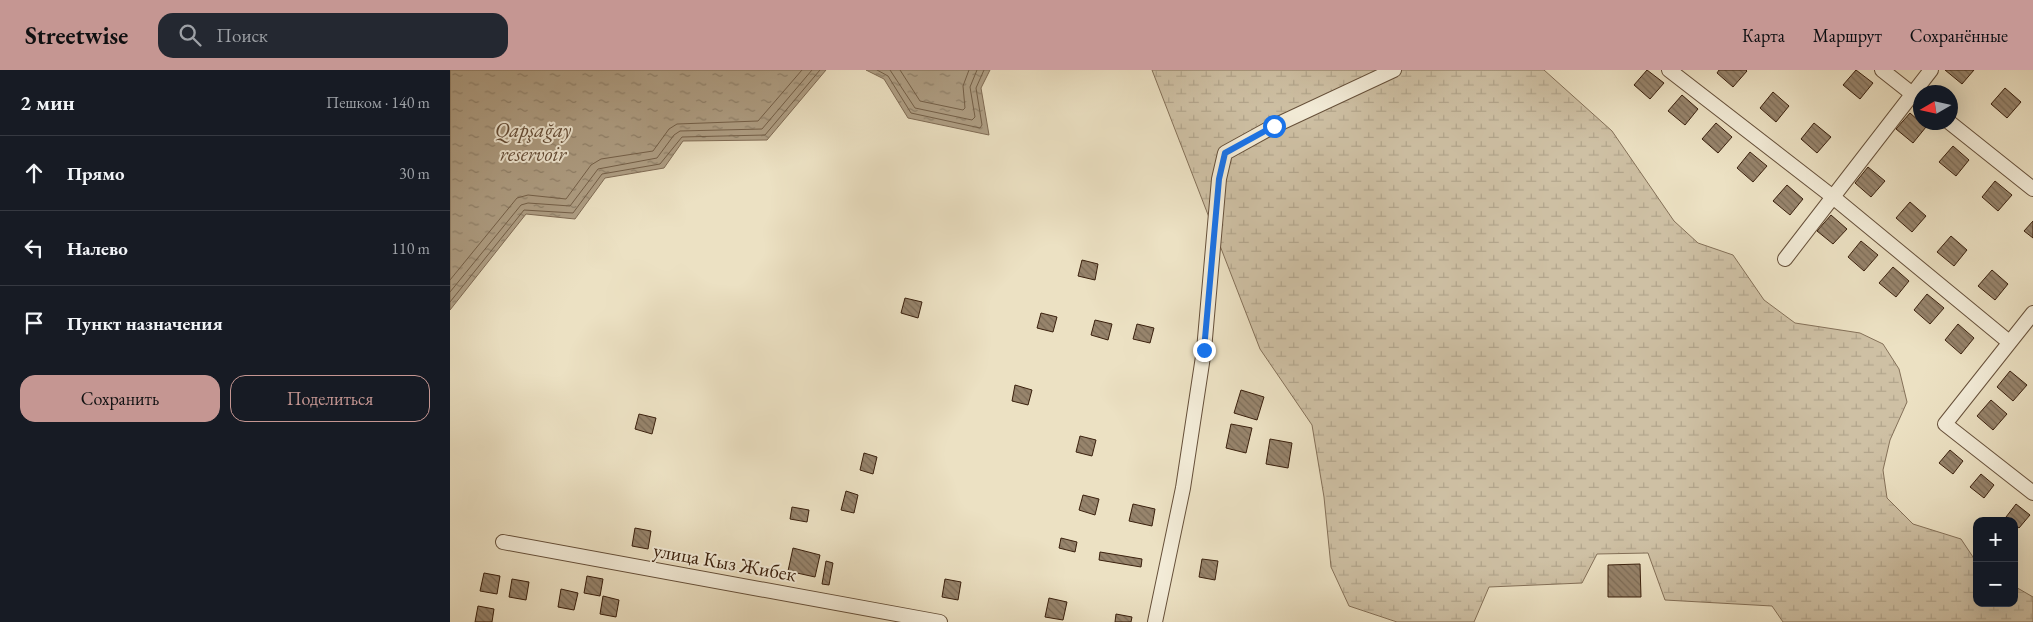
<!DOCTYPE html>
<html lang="ru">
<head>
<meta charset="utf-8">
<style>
  body { margin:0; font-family:"EB Garamond",serif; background:#242831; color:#f1f3f6 }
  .controls { position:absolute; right:15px; bottom:15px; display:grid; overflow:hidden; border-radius:10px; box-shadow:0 5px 20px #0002 }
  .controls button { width:45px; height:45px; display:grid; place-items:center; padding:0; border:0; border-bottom:1px solid #363941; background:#171b24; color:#f1f3f6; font:25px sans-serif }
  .compass { position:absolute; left:1463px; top:15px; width:45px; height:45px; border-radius:50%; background:#171b24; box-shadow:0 5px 20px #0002; rotate:261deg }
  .stop { position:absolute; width:15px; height:15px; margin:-11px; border:4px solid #1a73e8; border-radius:50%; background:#fff }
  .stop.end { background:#1a73e8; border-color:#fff; box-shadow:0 1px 5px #0008 }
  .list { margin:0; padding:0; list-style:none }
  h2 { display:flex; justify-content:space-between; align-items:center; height:65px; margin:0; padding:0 20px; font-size:21px }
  h2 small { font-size:16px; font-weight:400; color:#9ea1a6 }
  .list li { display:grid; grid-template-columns:32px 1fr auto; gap:15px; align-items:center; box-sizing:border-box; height:75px; padding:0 20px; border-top:1px solid #363941 }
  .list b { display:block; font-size:19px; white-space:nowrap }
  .list em { font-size:16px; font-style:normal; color:#9ea1a6 }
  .actions { display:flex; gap:10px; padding:15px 20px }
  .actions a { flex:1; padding:11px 0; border:1px solid #c59692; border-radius:15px; text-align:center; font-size:18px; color:#c59692 }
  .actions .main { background:#c59692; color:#111 }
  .icon { flex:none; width:28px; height:28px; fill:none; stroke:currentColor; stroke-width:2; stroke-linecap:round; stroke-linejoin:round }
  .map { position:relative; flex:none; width:1583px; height:552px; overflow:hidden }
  header { display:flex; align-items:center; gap:30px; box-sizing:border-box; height:70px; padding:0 25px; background:#c59692; color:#111 }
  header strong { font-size:24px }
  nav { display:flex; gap:28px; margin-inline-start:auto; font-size:18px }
  .search { width:350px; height:45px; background:#242831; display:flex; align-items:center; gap:12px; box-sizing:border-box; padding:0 18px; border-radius:15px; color:#9ea1a6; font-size:19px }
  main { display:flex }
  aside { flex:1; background:#171b24 }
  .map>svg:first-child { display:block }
</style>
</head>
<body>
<header>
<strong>Streetwise</strong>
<div class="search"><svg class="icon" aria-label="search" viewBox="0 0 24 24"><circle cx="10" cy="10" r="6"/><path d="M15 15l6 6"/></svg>Поиск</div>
<nav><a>Карта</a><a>Маршрут</a><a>Сохранённые</a></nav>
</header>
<main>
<aside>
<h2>2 мин<small>Пешком · 140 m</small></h2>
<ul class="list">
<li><svg class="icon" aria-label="ahead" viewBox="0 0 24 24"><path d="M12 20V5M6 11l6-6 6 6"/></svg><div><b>Прямо</b></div><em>30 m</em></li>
<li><svg class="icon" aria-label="left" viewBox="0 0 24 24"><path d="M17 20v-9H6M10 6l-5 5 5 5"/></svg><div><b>Налево</b></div><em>110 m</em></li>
<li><svg class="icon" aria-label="arrive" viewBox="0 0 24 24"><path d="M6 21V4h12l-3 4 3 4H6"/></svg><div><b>Пункт назначения</b></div></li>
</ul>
<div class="actions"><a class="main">Сохранить</a><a>Поделиться</a></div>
</aside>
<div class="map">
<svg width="1583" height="552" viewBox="0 0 1583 552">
  <defs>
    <pattern id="wetland-marsh" width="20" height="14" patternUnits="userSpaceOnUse" patternTransform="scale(1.25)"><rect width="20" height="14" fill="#cec0a4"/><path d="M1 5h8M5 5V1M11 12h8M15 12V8" fill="none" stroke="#b2a58c"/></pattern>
    <pattern id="water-ripples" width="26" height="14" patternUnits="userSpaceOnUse" patternTransform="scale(1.25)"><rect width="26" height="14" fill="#af9f85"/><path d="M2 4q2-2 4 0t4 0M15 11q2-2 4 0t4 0" fill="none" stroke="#8f816b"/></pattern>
    <pattern id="building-back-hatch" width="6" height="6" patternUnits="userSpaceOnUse" patternTransform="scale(1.25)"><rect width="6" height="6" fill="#97846c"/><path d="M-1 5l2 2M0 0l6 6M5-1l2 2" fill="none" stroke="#7c6c57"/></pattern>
  </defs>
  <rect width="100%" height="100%" fill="#ece1c3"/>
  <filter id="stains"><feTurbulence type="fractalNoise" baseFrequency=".004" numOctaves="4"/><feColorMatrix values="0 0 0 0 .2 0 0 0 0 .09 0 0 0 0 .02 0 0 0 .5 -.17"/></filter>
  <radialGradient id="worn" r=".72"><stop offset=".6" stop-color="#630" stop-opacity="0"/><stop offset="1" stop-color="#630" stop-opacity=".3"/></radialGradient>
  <path fill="url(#wetland-marsh)" stroke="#847058" d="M702,0H1094L1162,61L1224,151L1248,173L1283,185L1314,230L1345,253L1410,263L1433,274L1449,299L1457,332L1440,370L1433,400L1437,428L1463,454L1511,469L1527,493V533H1564V516L1583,527V552H1333L1322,536L1215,530L1198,483L1147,484L1132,513L1039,517L1024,552H947L899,536L881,497L874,427L862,355L810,279Z"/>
  <g fill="url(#water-ripples)" stroke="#806c55">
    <path d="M0,0H376L317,70L233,71L214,98L155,108L125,149L76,144L0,240Z"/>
    <path d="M416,0H540L531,18L539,65L458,48L434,9Z"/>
  </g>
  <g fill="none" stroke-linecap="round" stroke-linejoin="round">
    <g stroke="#746049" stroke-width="1">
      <path d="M427,0L438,6L461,43L530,58L532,55L526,18L534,0"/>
      <path d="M440,0L465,38L522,50L525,47L520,17L527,0"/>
      <path d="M450,0L470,31L513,40L515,38L513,16L519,0"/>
      <path d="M0,210L67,128L78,125L116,129L141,95L151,89L203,81L219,59L227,54L308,51L352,0"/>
      <path d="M0,222L71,135L78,133L120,136L148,99L207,88L224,65L230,61L312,59L362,0"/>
      <path d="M0,232L74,140L123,143L152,104L210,94L232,67L315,65L370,0"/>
    </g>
  </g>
  <g fill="url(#building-back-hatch)" stroke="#3a200d">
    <path d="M1197,0L1214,13L1200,29L1184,15Z"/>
    <path d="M1269,0H1296L1297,1L1283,17L1267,3Z"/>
    <path d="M1406,0L1423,13L1410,29L1393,15Z"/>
    <path d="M1495,0H1524L1512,14Z"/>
    <path d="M1555,18L1571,32L1557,48L1541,34Z"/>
    <path d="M1323,22L1339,36L1326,52L1310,38Z"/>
    <path d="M1232,25L1248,39L1235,55L1218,41Z"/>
    <path d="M1460,43L1476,57L1463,73L1446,59Z"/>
    <path d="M1266,53L1282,67L1268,83L1252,69Z"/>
    <path d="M1364,53L1381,67L1367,83L1351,69Z"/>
    <path d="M1503,76L1519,90L1506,106L1489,92Z"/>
    <path d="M1300,82L1317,96L1303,112L1287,98Z"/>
    <path d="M1418,97L1435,111L1421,127L1405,113Z"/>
    <path d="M1545,111L1562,125L1548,141L1532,127Z"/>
    <path d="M1337,115L1353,129L1340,145L1323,131Z"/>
    <path d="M1460,132L1476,146L1462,162L1446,148Z"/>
    <path d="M1381,145L1397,159L1383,174L1367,161Z"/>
    <path d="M1583,151V168L1574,161Z"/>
    <path d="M1501,166L1517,180L1504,196L1487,182Z"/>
    <path d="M1411,171L1428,185L1414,201L1398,187Z"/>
    <path d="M632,190L648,194L645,210L628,206Z"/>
    <path d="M1443,197L1459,211L1446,227L1429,213Z"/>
    <path d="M1542,200L1558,214L1545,230L1528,216Z"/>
    <path d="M1477,224L1494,238L1480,254L1464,240Z"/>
    <path d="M455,228L472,232L468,248L451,243Z"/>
    <path d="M591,243L607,247L603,262L587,258Z"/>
    <path d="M645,250L662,254L658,270L641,265Z"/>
    <path d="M687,254L704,258L700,273L683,269Z"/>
    <path d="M1508,254L1524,268L1511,284L1495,270Z"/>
    <path d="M1560,301L1577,315L1563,331L1547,317Z"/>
    <path d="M565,315L582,320L578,335L562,331Z"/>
    <path d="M791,320L814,327L807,350L784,343Z"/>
    <path d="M1541,330L1557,344L1543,360L1527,346Z"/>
    <path d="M189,344L206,348L202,364L185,359Z"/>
    <path d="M781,354L802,358L796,383L776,378Z"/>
    <path d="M630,366L646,370L642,386L626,382Z"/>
    <path d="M820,369L842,373L838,398L816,394Z"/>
    <path d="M1500,380L1513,391L1503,404L1489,393Z"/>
    <path d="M414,383L427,387L423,404L410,400Z"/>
    <path d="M1531,404L1544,415L1534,428L1520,417Z"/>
    <path d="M396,421L408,425L404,443L391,440Z"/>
    <path d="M633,425L649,429L645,445L629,440Z"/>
    <path d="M683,434L705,439L702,456L679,451Z"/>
    <path d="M1566,434L1580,445L1569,458L1564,454V451H1561L1556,447Z"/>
    <path d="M342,437L359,440L357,452L340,449Z"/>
    <path d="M185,458L201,461L198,479L182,476Z"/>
    <path d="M611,468L627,472L625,482L609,478Z"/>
    <path d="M343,478L370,485L365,507L338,501Z"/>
    <path d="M650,482L692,489L691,497L649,490Z"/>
    <path d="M752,489L768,491L765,510L749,507Z"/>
    <path d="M376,491L383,493L379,515L372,514Z"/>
    <path d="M1190,494L1191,527H1158V495Z"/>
    <path d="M34,503L50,506L47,524L30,521Z"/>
    <path d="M137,506L153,509L150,526L134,523Z"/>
    <path d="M62,509L79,512L76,530L59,527Z"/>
    <path d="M495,509L511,512L508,530L492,527Z"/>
    <path d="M111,519L128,523L124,540L108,537Z"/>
    <path d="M153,526L169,530L166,547L150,544Z"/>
    <path d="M599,528L617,532L613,550L595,547Z"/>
    <path d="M28,536L44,539L42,552H25Z"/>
    <path d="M666,544L682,547L681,552H665Z"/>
  </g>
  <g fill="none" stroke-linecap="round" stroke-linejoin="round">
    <g stroke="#66503a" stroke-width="16">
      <g id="minor">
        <path d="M1219,0L1383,127L1559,272"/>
        <path d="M1432,0L1470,30"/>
        <path d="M1499,52L1583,119"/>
        <path d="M1335,189L1481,0"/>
        <path d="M1583,243L1495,354L1583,423"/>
        <path d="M53,472L490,552"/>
        <path d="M705,552L733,418L754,280L769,109L775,83L824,56L944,0"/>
      </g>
    </g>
    <use href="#minor" stroke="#f3ecd8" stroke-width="14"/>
  </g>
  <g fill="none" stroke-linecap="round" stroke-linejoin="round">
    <path stroke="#1a73e8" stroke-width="6" d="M754,280L769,109L775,83L824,56"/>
  </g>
  <g text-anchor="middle" stroke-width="4" stroke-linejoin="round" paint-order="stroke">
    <g font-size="20" fill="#3a200d" stroke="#f3ecd8">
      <text transform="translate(275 492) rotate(10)" y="7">улица Кыз Жибек</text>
    </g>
    <g font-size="21" font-style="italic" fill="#634c37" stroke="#f3ecd8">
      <text x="83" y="67">Qapşağay<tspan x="83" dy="24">reservoir</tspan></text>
    </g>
  </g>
  <rect width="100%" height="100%" filter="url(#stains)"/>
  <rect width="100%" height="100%" fill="url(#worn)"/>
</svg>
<div class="controls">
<button>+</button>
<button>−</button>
</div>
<svg class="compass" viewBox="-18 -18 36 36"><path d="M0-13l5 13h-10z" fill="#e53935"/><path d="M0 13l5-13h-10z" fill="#9ea1a6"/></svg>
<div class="stop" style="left:824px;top:56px"></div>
<div class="stop end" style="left:754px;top:280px"></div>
</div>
</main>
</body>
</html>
